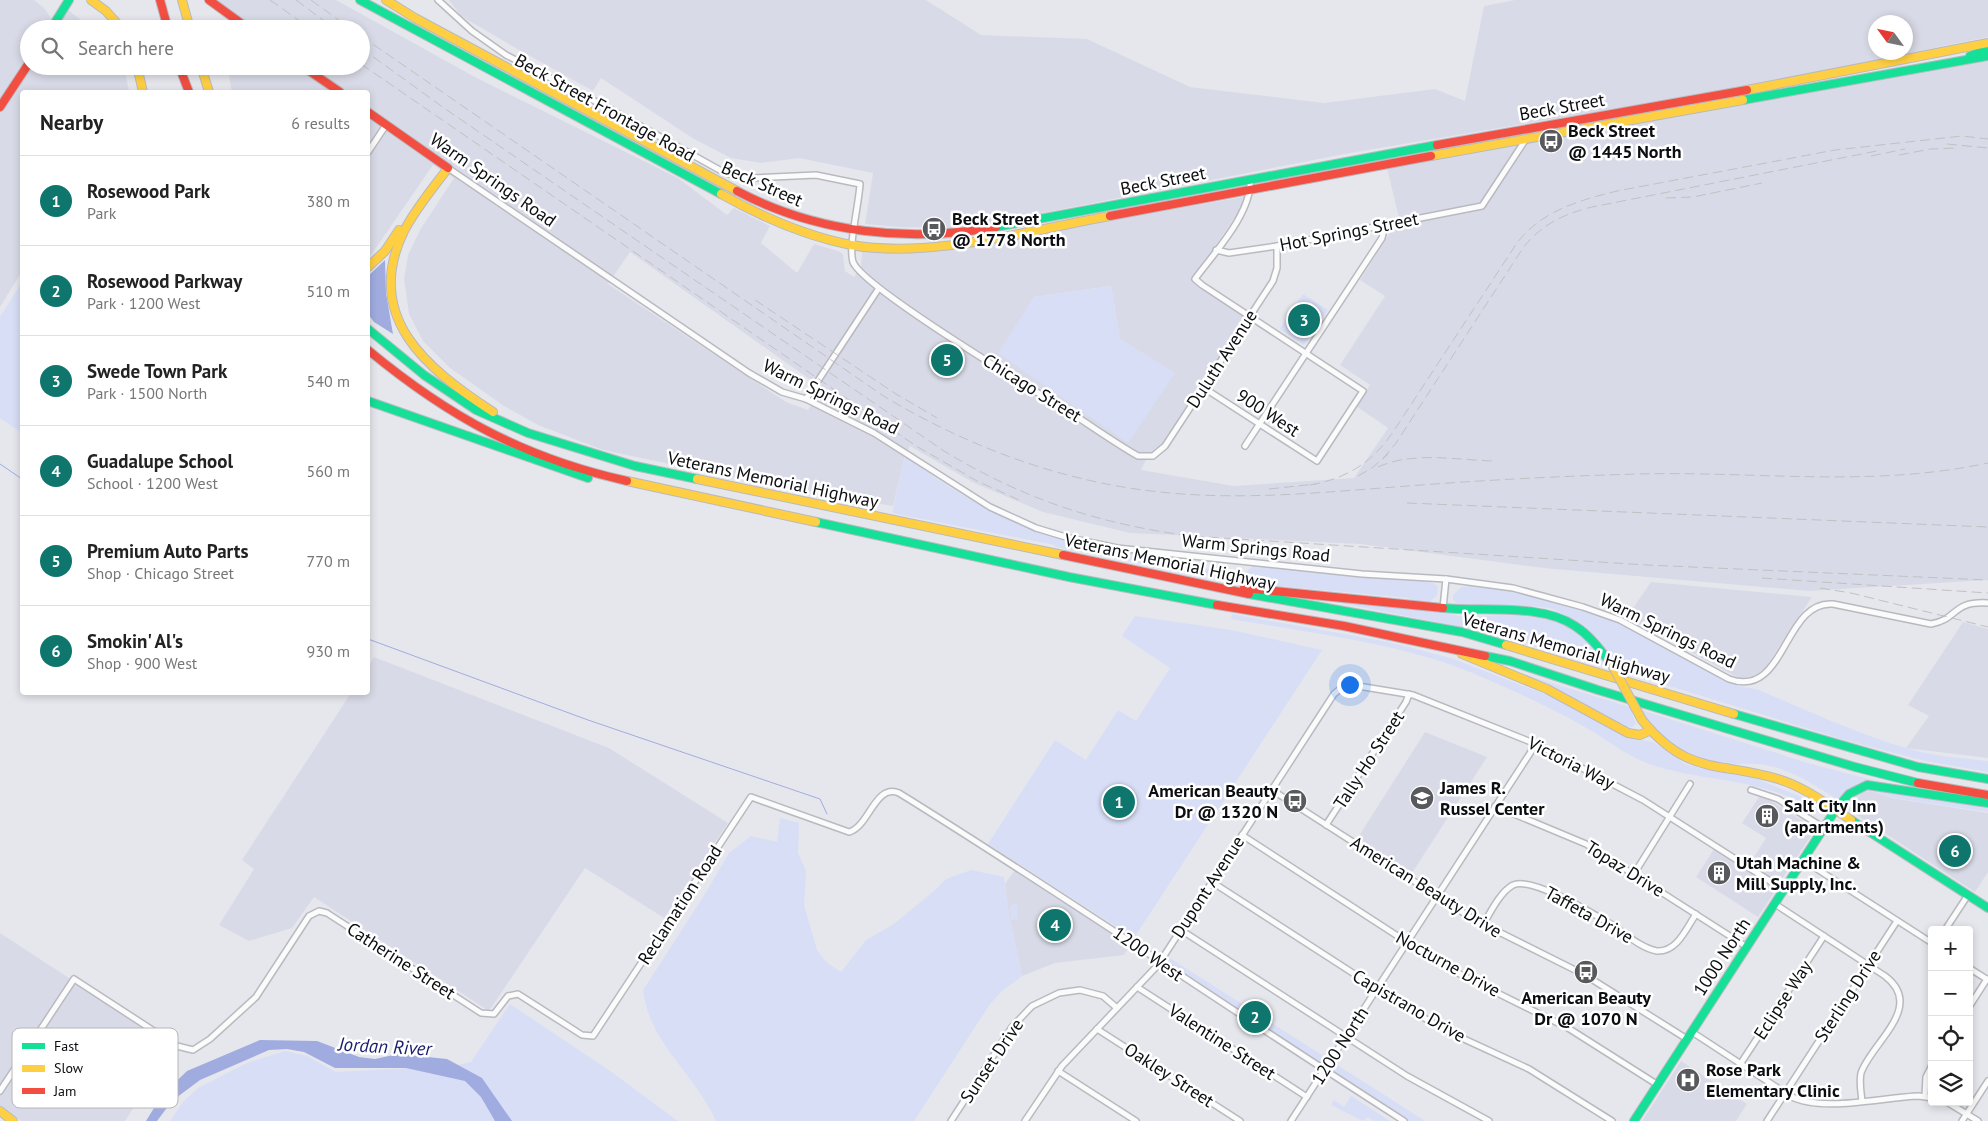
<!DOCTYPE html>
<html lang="en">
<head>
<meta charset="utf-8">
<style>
  body { margin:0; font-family:"PT Sans",sans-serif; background:#f6f6f6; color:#222 }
  .controls { position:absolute; right:15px; bottom:15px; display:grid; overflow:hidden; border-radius:5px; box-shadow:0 2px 8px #0003 }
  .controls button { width:45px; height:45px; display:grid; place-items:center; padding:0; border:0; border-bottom:1px solid #e0e0e0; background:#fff; color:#222; font:25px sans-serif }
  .compass { position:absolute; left:1868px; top:15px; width:45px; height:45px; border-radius:50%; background:#fff; box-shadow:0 2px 8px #0003; rotate:303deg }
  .you { position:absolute; left:1349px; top:684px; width:18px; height:18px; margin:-12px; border:4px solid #fff; border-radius:50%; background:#1a73e8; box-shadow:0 0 0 8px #1a73e833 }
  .badge { display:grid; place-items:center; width:32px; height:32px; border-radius:50%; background:#0f766e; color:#fff; font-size:16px; font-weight:700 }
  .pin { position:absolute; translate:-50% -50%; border:2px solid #fff; box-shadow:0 1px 5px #0006 }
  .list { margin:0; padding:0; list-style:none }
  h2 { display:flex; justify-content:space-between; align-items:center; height:65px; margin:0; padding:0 20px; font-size:21px }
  h2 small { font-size:16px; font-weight:400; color:#767676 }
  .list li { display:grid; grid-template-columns:32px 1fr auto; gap:15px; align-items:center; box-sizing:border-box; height:90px; padding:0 20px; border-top:1px solid #e0e0e0 }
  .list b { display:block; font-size:19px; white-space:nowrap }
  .list p { margin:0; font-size:16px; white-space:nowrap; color:#767676 }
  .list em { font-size:16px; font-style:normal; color:#767676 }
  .icon { flex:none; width:28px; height:28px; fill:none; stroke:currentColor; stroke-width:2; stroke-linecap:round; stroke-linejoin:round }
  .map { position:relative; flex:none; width:1988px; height:1121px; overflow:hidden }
  .search { position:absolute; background:#fff; box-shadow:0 2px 8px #0003; left:20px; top:20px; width:350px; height:55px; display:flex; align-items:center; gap:12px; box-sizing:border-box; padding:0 18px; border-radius:28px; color:#767676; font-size:19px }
  .panel { position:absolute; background:#fff; box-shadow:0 2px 8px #0003; left:20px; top:90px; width:350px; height:605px; border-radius:5px }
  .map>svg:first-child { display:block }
</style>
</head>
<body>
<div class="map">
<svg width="1988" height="1121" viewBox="0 0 1988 1121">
  <rect width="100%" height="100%" fill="#e6e7ed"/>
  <g fill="#d8dbe7" fill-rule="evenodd">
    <path d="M0,0H34L44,8L51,18L44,29H29V53L0,100Z"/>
    <path d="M206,0H336L475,77L678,178L727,215L734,208L770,226L761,243L797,273L814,244L838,251L843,254L845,271L854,277L861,266L862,250L938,251L1249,196L1192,281L1247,318L1165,444L1149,454L1141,470L1234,486L1354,478L1388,428L1356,406L1370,385L1340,365L1385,296L1360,280L1399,218L1387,168L1963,64L1988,61V580L1809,591L1543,568L1360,544L1130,533L1043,512L974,483L910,446L905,456L893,506L756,482L603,450L538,425L504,406L450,368L423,341L409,314L404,279L408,255L420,230L454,178L433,165L371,255L368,256V92H232L227,66H361V29H225L231,19ZM630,252L822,388L808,410L786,402L608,284ZM1111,286L1120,339L1174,373L1034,297Z"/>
    <path d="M449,0H926L981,35L1087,39L1190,87L1324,103L1435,89L1465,101L1484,6L1515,0H1988V37L1737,88L1350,153L996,222L954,228L900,227L865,224L873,173L799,158L761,163L731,158L694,139L601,78L593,91L512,46L461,16ZM1876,22H1906V52H1876Z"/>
    <path d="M67,9L92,29H54Z"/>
    <path d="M29,66H124L129,92H22V271L0,307V111Z"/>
    <path d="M1651,582L1812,597L1761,674L1742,680L1627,617Z"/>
    <path d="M1963,622L1988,629V758L1906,748L1929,716L1908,705Z"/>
    <path d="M374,657L609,748L728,823L664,918L585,868L489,1011L314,897L292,928L249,941L219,925L254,869L242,860L351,693L368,692V667Z"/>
    <path d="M1425,732L1487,757L1412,873L1357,839Z"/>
    <path d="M1871,791L1892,798L1988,813V872L1975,892L1849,810L1861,793Z"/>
    <path d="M1761,794L1813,828V833L1780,882H1776L1749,865L1766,838L1742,823Z"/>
    <path d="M1714,849L1773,888L1774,893L1758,917L1696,877Z"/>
    <path d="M1015,870L1130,945L1124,955L1055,963L1022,976L1009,916L1005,884Z"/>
    <path d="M0,933L173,1046L125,1121H21L0,1106Z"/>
    <path d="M1681,1061L1747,1104L1736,1121H1642Z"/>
  </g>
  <g fill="#d8def6">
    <path d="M22,282V433L0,418V317Z"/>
    <path d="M1111,286L1120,339L1175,373L1128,443L998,353L1034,297Z"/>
    <path d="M1303,294L1328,310L1304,345L1280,329Z"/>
    <path d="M905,456C963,500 1029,535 1102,549C1122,553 1142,554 1162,558C1172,560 1181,564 1191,566C1209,569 1226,571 1244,574L1253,566L1423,580L1435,584L1438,587L1437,595L1430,602H1419L1409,598L1246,583L1055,547V545L892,513Z"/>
    <path d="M1472,586C1541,587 1612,618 1672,650C1692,660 1711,674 1732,683C1741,688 1752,687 1761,691C1809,711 1856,733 1906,748C1932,756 1961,758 1988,761V772L1925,761L1848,741L1620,671L1597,637L1580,623L1550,608L1519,605L1458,606L1453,599V595L1461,587Z"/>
    <path d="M1325,600C1348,602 1371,603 1394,606C1416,608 1439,613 1461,616C1479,618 1497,615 1514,614C1556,614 1586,632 1608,667L1502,635Z"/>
    <path d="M1232,614L1389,642L1451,658L1565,702L1632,738L1653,742L1685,764L1703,769L1757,779L1799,796L1822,812L1818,813C1764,776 1708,784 1649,764C1625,755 1605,738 1583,726C1552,708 1518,693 1484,678C1405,643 1315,634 1231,619Z"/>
    <path d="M1135,616L1231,630L1322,650L1134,938L988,844L1055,740L1086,760L1118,710L1136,721L1170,668L1122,636Z"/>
    <path d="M1513,671L1630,707L1636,724L1632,727H1628Z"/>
    <path d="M1641,710L1808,763L1880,782L1858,783L1837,799C1814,785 1791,769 1764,765C1748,762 1730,766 1714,763C1681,757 1659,737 1641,710Z"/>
    <path d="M1867,789L1988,805V812L1894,798L1871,791L1861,793L1852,805L1848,803L1853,796Z"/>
    <path d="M780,818L799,823L798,853L806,871L804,905L817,950L826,962L841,972L866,940L894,924L935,890L946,879L971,870L1004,877L1009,916L1022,976L1002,991L990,1004L914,1121H716C695,1074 649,1043 643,990L705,894L729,853L751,836L777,842Z"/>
    <path d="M1017,904L1018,919L1011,920L1010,905Z"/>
    <path d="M1045,916L1047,932L1040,933L1039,917Z"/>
    <path d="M1170,958L1425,1121H1410L1188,978L1167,962Z"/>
    <path d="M510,1004L610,1071L678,1121H170L183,1102L198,1088L247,1063L285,1051L307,1056L336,1072L410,1068L435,1070L471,1062Z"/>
    <path d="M1351,1096L1390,1121H1374L1368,1117L1363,1121L1331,1105L1334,1100L1344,1107Z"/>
  </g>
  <g fill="#a0acdf">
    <path d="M385,260L386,293L393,334L374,322L368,314V276Z"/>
    <path d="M260,1040L317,1041L359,1057L375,1059L398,1054L447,1059L482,1078L512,1121H495L481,1097L465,1081L406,1068H335L304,1052L287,1049L269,1050L200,1080L172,1101L157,1121H146L162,1095L187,1071Z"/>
  </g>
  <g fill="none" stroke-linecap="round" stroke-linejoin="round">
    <g stroke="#a0acdf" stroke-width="1">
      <path d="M0,464L22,479"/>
      <path d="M368,639L588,720L820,799L827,814"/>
    </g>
    <g stroke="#b9babf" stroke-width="8">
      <g id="street">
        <path d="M438,0L472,31L506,55L610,109L725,173L751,178L816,175L860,184C859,204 848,246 853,262C863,288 1037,392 1071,413C1093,427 1115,443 1138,456H1153L1165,446L1273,281L1277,268V246"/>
        <path d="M368,152L386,125"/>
        <path d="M448,168L749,373L782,392L806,399L874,433L990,507L1036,528L1069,538L1117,548L1362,574L1446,579L1513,588L1583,607L1620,620L1729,679C1786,700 1783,600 1833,604L1931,624C1959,619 1951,601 1988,603"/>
        <path d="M1216,250L1229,253L1277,246L1482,206L1526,139"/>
        <path d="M1204,388L1317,461L1363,391L1202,285L1195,279C1214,253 1253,212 1250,179"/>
        <path d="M806,399L879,288"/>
        <path d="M1245,446L1382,238L1385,225"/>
        <path d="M1443,608L1446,579"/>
        <path d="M1272,790L1473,919L1585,975L1687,1039"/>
        <path d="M1751,790L1778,799L1824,828"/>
        <path d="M1495,806L1586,844L1747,947"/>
        <path d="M1326,825L1406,702L1409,694"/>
        <path d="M1242,835L1433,959L1467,978L1568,1028L1658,1085"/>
        <path d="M1803,860L1932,943"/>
        <path d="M1634,874L1690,784"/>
        <path d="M1212,882L1410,1010L1451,1033L1529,1069L1612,1121"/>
        <path d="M1775,904L1885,976C1926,1007 1871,1043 1861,1073C1859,1082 1861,1092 1862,1101"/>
        <path d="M1483,925C1490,913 1500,892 1513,885C1532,876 1595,915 1614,926C1627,935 1641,948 1657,951C1677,952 1686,929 1696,914"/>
        <path d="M1181,930L1407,1076L1489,1121"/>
        <path d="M1945,930L1968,895"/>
        <path d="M1969,968L1988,980"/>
        <path d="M1137,987L1307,1097"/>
        <path d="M1969,1007L1987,979"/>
        <path d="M1097,1029L1240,1121"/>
        <path d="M1692,1032L1790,1096C1822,1113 1883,1097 1919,1096L1932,1098"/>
        <path d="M1741,1063L1824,936"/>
        <path d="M1058,1071L1136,1121"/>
        <path d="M0,1091L74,979L177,1046L193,1050L210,1039L256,997L309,916L319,911L327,913L481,1013L494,1014L508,996L518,994L582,1035L593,1036L751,797L849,832C869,827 875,783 899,793C1070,899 1235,1013 1404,1121"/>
        <path d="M1925,1096L1926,1077L1932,1065"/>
        <path d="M1947,1102L1978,1121"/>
        <path d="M951,1121L1012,1027L1032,1006L1059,993L1080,990L1103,996L1117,1008"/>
        <path d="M1025,1121L1062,1066L1158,965L1334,694L1346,684L1413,695L1536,744L1643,800L1784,890"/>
        <path d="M1291,1121L1536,744"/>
        <path d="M1767,1121L1897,921"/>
        <path d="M1962,1121L1988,1081"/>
      </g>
    </g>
    <g stroke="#b9babf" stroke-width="10">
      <g id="fast">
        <path d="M360,0L721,194"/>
        <path d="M51,29L69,0"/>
        <path d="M1970,56L1988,49"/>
        <path d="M1743,100L1988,56"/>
        <path d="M996,227L1437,145"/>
        <path d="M368,329L424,375L476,410L528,433L635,466L697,479"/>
        <path d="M368,401L588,478"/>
        <path d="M816,522L1069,577L1217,605"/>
        <path d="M1249,594L1462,632L1506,645"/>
        <path d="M1443,608C1483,612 1541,603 1575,626C1591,636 1601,651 1612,665"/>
        <path d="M1485,656L1510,661L1598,690L1855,767L1918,783"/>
        <path d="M1734,714L1918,767L1988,779"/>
        <path d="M1836,809L1849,794L1867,785L1988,803"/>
        <path d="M1851,820L1988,908"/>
        <path d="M1634,1121L1836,809"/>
      </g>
    </g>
    <g stroke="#b9babf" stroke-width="10">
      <g id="slow">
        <path d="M91,0L106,11L122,29"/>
        <path d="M182,0L190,29"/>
        <path d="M386,0L415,18L737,191"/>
        <path d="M137,66L143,92"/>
        <path d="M201,66L209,92"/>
        <path d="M1747,90L1988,43"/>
        <path d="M1431,156L1743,100"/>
        <path d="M448,168C433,188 416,208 404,231C362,317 427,369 493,412"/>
        <path d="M721,194C762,217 805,236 851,245C930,259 1031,230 1110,216"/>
        <path d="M368,267L385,251L399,230"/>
        <path d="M697,479L1063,555"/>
        <path d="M627,481L816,522"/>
        <path d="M1506,645L1734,714"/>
        <path d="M1462,654L1547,689L1628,733L1640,735L1649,731"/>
        <path d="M1642,720C1688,776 1717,761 1778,779C1805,787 1828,805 1851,820"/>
        <path d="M0,1111L13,1121"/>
      </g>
    </g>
    <g stroke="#b9babf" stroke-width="10">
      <g id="jam">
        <path d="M160,0L168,29"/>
        <path d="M209,0L249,29"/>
        <path d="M179,66L189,92"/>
        <path d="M302,66L340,92"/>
        <path d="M0,107L29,63"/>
        <path d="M368,112L448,168"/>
        <path d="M1437,145L1747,90"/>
        <path d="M737,191C816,233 909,243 996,227"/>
        <path d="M1110,216L1431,156"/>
        <path d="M368,350C449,417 524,458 627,481"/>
        <path d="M1063,555L1249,594"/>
        <path d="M1244,588L1443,608"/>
        <path d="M1217,605L1344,626L1485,656"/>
        <path d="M1918,783L1988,795"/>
      </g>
    </g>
    <use href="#street" stroke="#fbfbfc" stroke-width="5"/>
    <use href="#fast" stroke="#16e098" stroke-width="8"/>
    <use href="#slow" stroke="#ffcf43" stroke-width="8"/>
    <use href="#jam" stroke="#f24e42" stroke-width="8"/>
    <g stroke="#c1c1c2" stroke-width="1" stroke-dasharray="10 5" stroke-linecap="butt">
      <path d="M270,0L311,29"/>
      <path d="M296,0L335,29"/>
      <path d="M311,0L351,29"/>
      <path d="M361,36L885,397C969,447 1062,482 1160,492C1243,501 1326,492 1408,486C1485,480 1562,476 1639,474C1756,471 1872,488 1988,463"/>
      <path d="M361,48L444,108L944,451C1023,499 1099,524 1191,536L1647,565L1988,580"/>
      <path d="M361,64L916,446L977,481L1019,500"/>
      <path d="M1947,144L1988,148"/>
      <path d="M1899,155L1931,149L1956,148"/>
      <path d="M1871,156L1905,149"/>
      <path d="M1666,198L1693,197L1762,183"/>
      <path d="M755,300L896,394L937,418"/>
      <path d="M1383,459L1396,443L1523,248C1541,225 1563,214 1592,207L1877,151"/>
      <path d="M1378,467C1413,451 1456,460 1493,461"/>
      <path d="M1358,476L1372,468L1388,454"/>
      <path d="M1310,485C1346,479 1373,462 1393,432L1517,243C1541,211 1580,200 1617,191L1835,150L1962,136L1988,139"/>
      <path d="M1269,489L1316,484"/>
      <path d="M1407,503L1988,527"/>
      <path d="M1762,578L1988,593"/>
      <path d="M1820,588L1851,593L1988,627"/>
    </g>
    <g stroke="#b9babf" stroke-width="10" stroke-linecap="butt">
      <path id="slow-bridge" d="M1612,665L1642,720"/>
    </g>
    <use href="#slow-bridge" stroke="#ffcf43" stroke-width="8"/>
  </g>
  <defs>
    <g id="bus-disc" transform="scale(1.25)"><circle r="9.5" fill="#58595d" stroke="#fff"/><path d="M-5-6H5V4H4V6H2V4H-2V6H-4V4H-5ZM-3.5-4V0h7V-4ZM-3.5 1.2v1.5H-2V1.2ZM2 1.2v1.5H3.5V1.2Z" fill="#fff"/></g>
    <g id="school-disc" transform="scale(1.25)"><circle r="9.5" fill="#58595d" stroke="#fff"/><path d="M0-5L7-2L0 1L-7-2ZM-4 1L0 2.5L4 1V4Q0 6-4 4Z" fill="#fff"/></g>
    <g id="building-disc" transform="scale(1.25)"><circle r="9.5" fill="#58595d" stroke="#fff"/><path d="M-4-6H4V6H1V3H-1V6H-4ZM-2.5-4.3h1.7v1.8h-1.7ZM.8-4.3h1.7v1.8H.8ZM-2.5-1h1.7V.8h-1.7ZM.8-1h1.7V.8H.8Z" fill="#fff"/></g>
    <g id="hospital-disc" transform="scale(1.25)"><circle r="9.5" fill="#58595d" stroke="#fff"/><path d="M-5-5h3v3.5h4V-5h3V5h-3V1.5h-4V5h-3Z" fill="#fff"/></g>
  </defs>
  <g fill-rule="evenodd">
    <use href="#bus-disc" x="1551" y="141"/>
    <use href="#bus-disc" x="934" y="229"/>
    <use href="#school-disc" x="1422" y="798"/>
    <use href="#bus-disc" x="1295" y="801"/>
    <use href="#building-disc" x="1767" y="816"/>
    <use href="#building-disc" x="1719" y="873"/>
    <use href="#bus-disc" x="1586" y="972"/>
    <use href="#hospital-disc" x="1688" y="1080"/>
  </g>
  <g text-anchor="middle" stroke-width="5" stroke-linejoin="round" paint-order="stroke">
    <g font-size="18" fill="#0c0d10" stroke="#fff">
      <text transform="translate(1562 107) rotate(-10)" y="6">Beck Street</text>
      <text transform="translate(605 108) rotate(29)" y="6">Beck Street Frontage Road</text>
      <text transform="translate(493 180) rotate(35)" y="6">Warm Springs Road</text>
      <text transform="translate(1163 181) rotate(-11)" y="6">Beck Street</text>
      <text transform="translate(762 184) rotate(24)" y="6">Beck Street</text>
      <text transform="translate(1349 232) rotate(-11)" y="6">Hot Springs Street</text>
      <text transform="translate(1222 359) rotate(-57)" y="6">Duluth Avenue</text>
      <text transform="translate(1032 388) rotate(32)" y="6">Chicago Street</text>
      <text transform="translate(831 397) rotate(26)" y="6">Warm Springs Road</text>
      <text transform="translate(1268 413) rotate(33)" y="6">900 West</text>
      <text transform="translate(773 480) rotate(12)" y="6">Veterans Memorial Highway</text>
      <text transform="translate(1256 548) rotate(6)" y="6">Warm Springs Road</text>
      <text transform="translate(1170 562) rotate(12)" y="6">Veterans Memorial Highway</text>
      <text transform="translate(1668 631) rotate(26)" y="6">Warm Springs Road</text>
      <text transform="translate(1566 648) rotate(16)" y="6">Veterans Memorial Highway</text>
      <text transform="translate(1369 760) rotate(-57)" y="6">Tally Ho Street</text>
      <text transform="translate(1571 763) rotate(27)" y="6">Victoria Way</text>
      <text transform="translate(1625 869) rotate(32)" y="6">Topaz Drive</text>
      <text transform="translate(1208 887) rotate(-57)" y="6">Dupont Avenue</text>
      <text transform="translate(1426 887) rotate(32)" y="6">American Beauty Drive</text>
      <text transform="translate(680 905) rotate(-57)" y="6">Reclamation Road</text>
      <text transform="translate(1589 915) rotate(29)" y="6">Taffeta Drive</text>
      <text transform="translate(1148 954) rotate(35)" y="6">1200 West</text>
      <text transform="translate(1722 957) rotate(-57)" y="6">1000 North</text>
      <text transform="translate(401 961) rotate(33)" y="6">Catherine Street</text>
      <text transform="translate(1448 964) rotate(29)" y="6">Nocturne Drive</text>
      <text transform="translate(1848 996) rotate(-57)" y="6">Sterling Drive</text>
      <text transform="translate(1783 1000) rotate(-57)" y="6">Eclipse Way</text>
      <text transform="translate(1409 1006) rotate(30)" y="6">Capistrano Drive</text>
      <text transform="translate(1222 1042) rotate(33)" y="6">Valentine Street</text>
      <text transform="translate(1340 1046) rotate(-57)" y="6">1200 North</text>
      <text transform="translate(992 1061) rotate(-56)" y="6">Sunset Drive</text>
      <text transform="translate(1169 1075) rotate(33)" y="6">Oakley Street</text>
    </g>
    <g font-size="18" font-weight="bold" fill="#0c0d10" stroke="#fff" text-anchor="start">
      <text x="1568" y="137">Beck Street<tspan x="1568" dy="21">@ 1445 North</tspan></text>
      <text x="952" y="225">Beck Street<tspan x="952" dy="21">@ 1778 North</tspan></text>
      <text x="1440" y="794">James R.<tspan x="1440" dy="21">Russel Center</tspan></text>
      <text x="1278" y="797" text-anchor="end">American Beauty<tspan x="1278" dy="21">Dr @ 1320 N</tspan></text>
      <text x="1784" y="812">Salt City Inn<tspan x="1784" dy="21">(apartments)</tspan></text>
      <text x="1736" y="869">Utah Machine &amp;<tspan x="1736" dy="21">Mill Supply, Inc.</tspan></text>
      <text x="1586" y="1004" text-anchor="middle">American Beauty<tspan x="1586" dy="21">Dr @ 1070 N</tspan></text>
      <text x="1706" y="1076">Rose Park<tspan x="1706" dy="21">Elementary Clinic</tspan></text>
    </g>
    <g font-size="19" font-style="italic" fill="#1a1c6d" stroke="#fff">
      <text transform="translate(385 1046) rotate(3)" y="7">Jordan River</text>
    </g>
  </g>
  <rect x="12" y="1028" width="166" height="80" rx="8" fill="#fff" stroke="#b6b6b7" stroke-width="1"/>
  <rect x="22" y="1043" width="23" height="6" fill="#16e098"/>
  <rect x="22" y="1065" width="23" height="7" fill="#ffcf43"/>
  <rect x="22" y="1088" width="23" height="6" fill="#f24e42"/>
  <g font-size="14" fill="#0c0d10">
    <text x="54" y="1051">Fast</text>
    <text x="54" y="1073">Slow</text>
    <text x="54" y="1096">Jam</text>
  </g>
</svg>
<div class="controls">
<button>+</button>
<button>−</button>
<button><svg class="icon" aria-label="locate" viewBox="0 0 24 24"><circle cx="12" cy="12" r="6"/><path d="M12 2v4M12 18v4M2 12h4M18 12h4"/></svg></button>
<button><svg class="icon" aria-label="layers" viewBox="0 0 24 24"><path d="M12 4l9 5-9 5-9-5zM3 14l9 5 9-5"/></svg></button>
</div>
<svg class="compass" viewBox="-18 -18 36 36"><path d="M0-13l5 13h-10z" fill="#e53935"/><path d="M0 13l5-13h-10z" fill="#767676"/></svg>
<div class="you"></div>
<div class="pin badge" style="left:1119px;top:802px">1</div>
<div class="pin badge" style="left:1255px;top:1017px">2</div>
<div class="pin badge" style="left:1304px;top:320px">3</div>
<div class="pin badge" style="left:1055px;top:925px">4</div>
<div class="pin badge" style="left:947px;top:360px">5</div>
<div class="pin badge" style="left:1955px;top:851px">6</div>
<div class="search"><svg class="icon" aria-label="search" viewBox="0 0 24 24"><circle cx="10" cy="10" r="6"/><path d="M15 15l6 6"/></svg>Search here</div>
<section class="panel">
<h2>Nearby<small>6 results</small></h2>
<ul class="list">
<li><span class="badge">1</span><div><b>Rosewood Park</b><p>Park</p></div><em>380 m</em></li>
<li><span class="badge">2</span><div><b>Rosewood Parkway</b><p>Park · 1200 West</p></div><em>510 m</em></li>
<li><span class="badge">3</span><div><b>Swede Town Park</b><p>Park · 1500 North</p></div><em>540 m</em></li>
<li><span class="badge">4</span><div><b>Guadalupe School</b><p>School · 1200 West</p></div><em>560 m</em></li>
<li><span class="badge">5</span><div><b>Premium Auto Parts</b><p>Shop · Chicago Street</p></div><em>770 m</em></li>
<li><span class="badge">6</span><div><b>Smokin' Al's</b><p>Shop · 900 West</p></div><em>930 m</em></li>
</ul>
</section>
</div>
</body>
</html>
